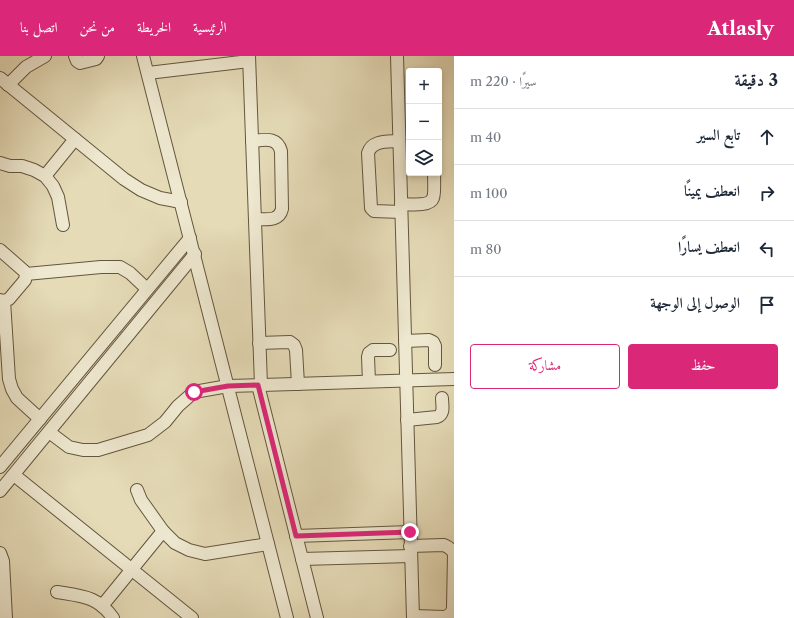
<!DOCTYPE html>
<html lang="ar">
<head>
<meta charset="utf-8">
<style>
  body { margin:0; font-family:"Libre Caslon Text",Amiri,serif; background:#f2f2f3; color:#1f2937; direction:rtl }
  .controls { position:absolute; right:12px; top:12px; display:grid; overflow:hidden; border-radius:4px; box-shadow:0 2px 6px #0003 }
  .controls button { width:36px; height:36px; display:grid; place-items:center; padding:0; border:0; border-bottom:1px solid #e0e1e3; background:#fff; color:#1f2937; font:20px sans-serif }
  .stop { position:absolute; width:12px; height:12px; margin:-9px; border:3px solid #db2777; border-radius:50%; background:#fff }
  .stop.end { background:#db2777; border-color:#fff; box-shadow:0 1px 4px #0008 }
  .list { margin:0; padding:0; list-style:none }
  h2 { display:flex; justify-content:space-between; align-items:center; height:52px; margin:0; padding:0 16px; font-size:17px }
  h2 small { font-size:13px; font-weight:400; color:#747a83 }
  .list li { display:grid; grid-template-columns:26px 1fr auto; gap:12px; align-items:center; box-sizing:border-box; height:56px; padding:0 16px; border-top:1px solid #e0e1e3 }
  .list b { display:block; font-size:15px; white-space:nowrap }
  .list em { font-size:13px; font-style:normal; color:#747a83 }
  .actions { display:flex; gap:8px; padding:12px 16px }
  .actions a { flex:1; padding:9px 0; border:1px solid #db2777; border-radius:4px; text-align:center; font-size:14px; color:#db2777 }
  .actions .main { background:#db2777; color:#fff }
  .icon { flex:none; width:22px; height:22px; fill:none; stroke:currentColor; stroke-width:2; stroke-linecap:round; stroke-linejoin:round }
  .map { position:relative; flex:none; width:454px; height:562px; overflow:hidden; direction:ltr }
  header { display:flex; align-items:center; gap:24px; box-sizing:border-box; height:56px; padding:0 20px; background:#db2777; color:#fff }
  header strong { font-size:19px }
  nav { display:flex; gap:22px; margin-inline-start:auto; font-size:14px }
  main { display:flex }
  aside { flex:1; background:#fff }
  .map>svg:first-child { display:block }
</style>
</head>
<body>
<header>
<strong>Atlasly</strong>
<nav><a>الرئيسية</a><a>الخريطة</a><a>من نحن</a><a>اتصل بنا</a></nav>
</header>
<main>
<aside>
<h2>3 دقيقة<small>سيرًا · 220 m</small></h2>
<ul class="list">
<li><svg class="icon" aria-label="ahead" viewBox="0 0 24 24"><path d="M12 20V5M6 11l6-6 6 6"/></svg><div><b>تابع السير</b></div><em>40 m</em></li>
<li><svg class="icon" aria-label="right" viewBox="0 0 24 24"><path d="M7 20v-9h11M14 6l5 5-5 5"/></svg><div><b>انعطف يمينًا</b></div><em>100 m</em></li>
<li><svg class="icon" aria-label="left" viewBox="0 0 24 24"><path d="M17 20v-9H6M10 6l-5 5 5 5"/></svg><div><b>انعطف يسارًا</b></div><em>80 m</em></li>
<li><svg class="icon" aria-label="arrive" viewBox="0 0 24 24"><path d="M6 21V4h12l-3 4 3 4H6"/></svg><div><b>الوصول إلى الوجهة</b></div></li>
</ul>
<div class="actions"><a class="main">حفظ</a><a>مشاركة</a></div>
</aside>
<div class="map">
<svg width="454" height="562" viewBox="0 0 454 562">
  <rect width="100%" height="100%" fill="#e5dbb7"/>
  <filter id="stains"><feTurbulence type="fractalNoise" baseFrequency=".005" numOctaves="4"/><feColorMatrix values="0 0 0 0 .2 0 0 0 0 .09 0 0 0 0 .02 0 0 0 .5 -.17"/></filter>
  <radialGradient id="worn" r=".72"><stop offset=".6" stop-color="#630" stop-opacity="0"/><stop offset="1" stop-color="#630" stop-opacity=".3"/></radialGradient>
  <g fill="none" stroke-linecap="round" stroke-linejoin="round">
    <g stroke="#64563e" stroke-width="14">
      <g id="minor">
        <path d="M75,0L77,5L80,7L96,3L98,0"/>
        <path d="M143,0L287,562"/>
        <path d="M249,0L261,329"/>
        <path d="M397,0L413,562"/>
        <path d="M148,17L249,5"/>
        <path d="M0,22L124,123L141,134L160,142L181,146"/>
        <path d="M8,29L26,11L45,0"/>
        <path d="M252,85C264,84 277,80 281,95L282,153C279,166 266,163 255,163"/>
        <path d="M399,85C387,86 372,84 368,97L371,152L374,155L401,156"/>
        <path d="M0,107L10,110H22L34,114L45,120L53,130L58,141L63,169"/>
        <path d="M45,120L75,83"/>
        <path d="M401,148C408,148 430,151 433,142C435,138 434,123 434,117"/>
        <path d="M0,194L24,215L26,218L25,224L9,243L4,245L0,244"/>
        <path d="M26,218L101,211H120L130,217L147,233"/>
        <path d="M4,245L9,323L12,333L17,342L40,363"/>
        <path d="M405,285L429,284L433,286L435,290V309"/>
        <path d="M259,287L290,286L294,289L296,294L298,328"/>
        <path d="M369,325L368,301L369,297L373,294H390"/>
        <path d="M258,329L317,562"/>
        <path d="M407,364L437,361C445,358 442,349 442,342"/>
        <path d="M49,376L69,391L83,394H98L148,379L165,366L178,350L194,336L228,330L454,323"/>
        <path d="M0,411L190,182"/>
        <path d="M14,419L192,562"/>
        <path d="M137,434L141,444L163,475L175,487L189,494L205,498L268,488"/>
        <path d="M0,435L195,198"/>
        <path d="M296,480L410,476"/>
        <path d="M410,490L444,489C449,491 451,493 454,497L453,552C452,557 450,559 445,561L413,560"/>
        <path d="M0,497L3,505L6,562"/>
        <path d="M302,503L411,500"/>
        <path d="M57,536C81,540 98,540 113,562"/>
        <path d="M102,550L163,475"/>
      </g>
    </g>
    <use href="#minor" stroke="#eee8d0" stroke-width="12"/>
  </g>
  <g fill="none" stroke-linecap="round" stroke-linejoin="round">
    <path stroke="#db2777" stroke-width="5" d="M194,336L228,330L258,329L296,480L410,476"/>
  </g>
  <rect width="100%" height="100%" filter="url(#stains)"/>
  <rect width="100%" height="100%" fill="url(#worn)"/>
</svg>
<div class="controls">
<button>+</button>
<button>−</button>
<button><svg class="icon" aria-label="layers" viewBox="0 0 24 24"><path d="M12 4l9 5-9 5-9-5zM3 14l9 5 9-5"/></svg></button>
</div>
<div class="stop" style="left:194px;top:336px"></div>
<div class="stop end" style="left:410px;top:476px"></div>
</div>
</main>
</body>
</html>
